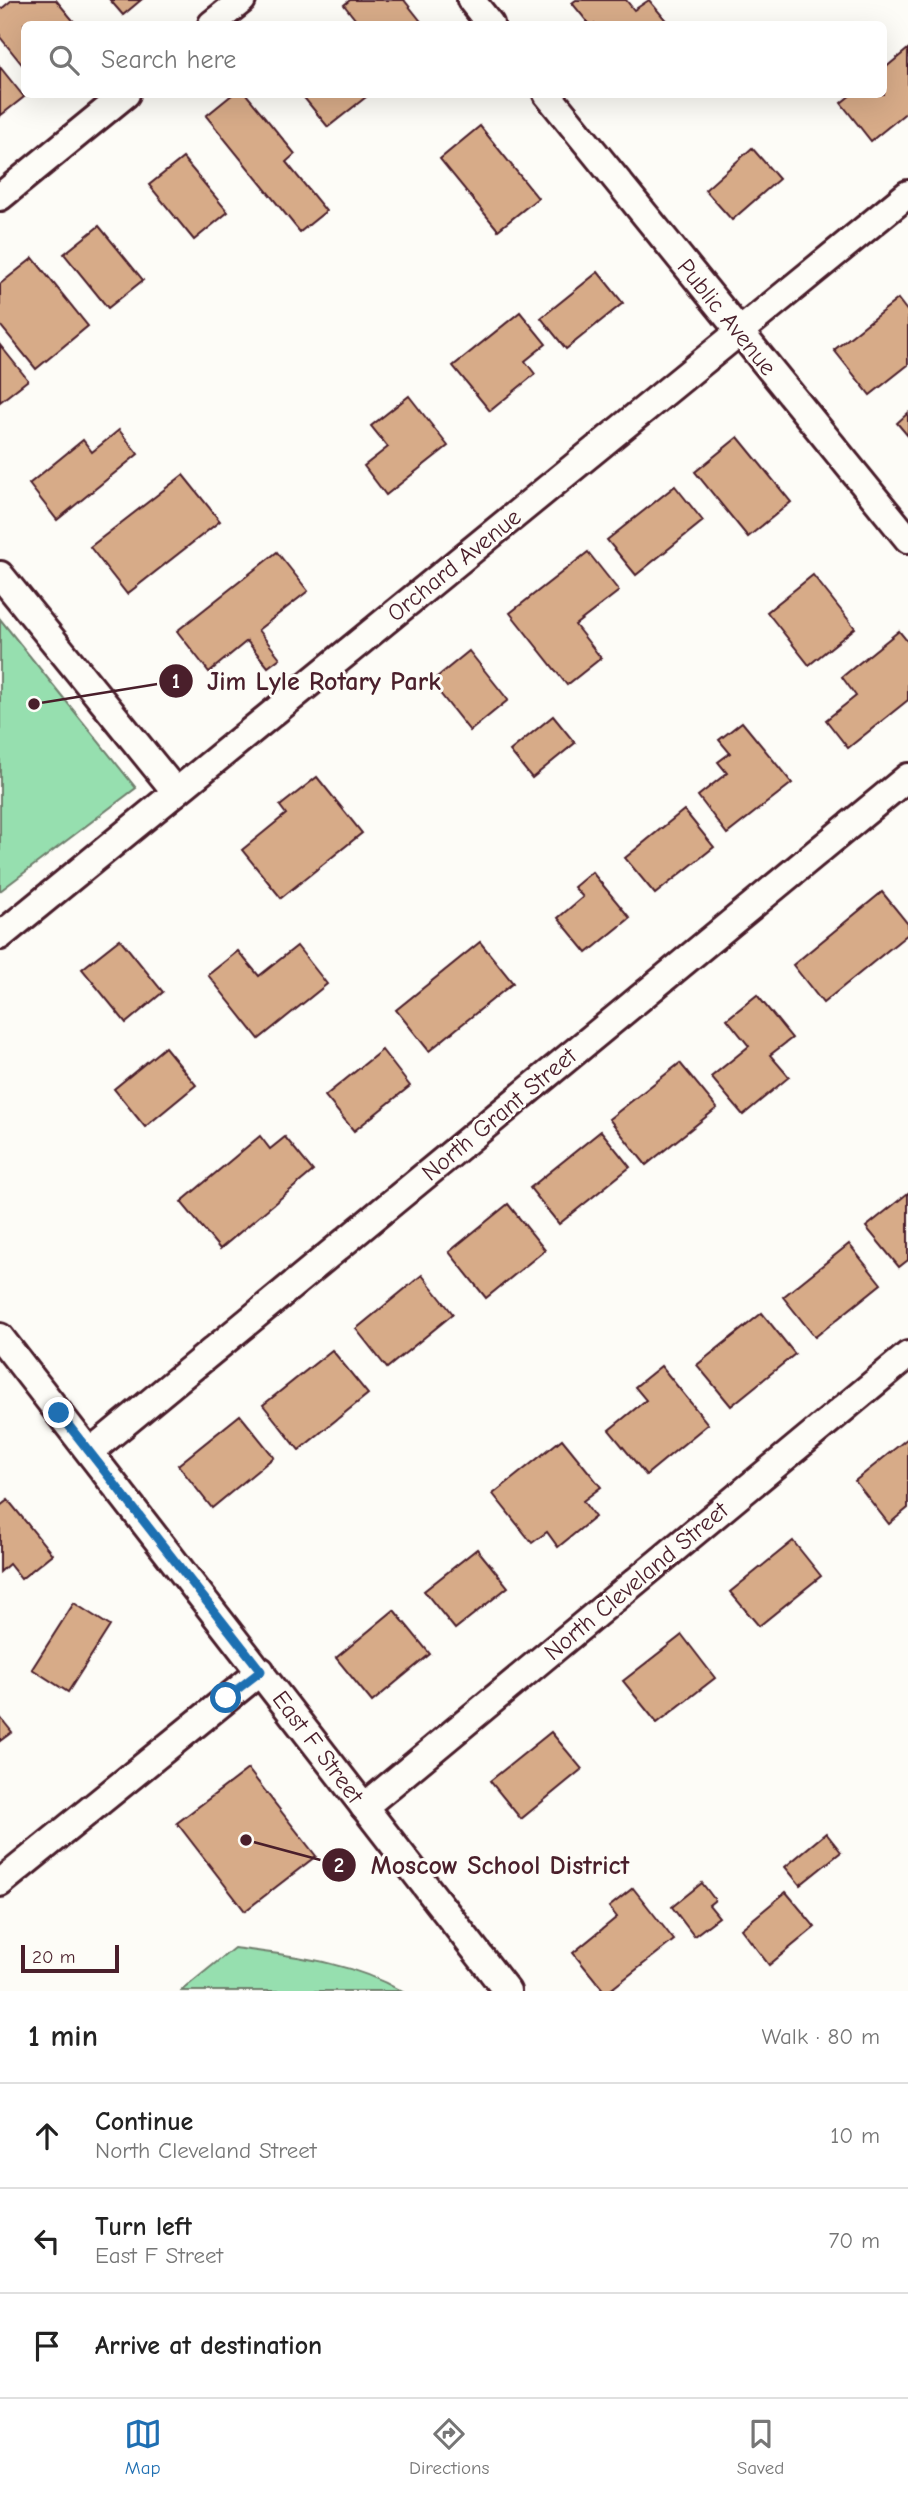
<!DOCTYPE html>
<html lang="en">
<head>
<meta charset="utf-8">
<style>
  body { margin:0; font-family:"Comic Neue",sans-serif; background:#f2f2f2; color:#222 }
  .scale { position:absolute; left:21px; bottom:18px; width:98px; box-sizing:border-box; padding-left:7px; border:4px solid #4a1f2b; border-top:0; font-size:19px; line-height:24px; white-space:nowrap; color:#4a1f2b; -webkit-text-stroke:5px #fdfcf7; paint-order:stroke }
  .stop { position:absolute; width:21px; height:21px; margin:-16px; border:5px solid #1f6fb2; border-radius:50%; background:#fff }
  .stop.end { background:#1f6fb2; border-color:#fff; box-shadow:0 2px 7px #0008 }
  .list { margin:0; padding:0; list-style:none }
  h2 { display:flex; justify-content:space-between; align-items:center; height:91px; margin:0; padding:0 28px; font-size:30px }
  h2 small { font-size:23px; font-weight:400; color:#767676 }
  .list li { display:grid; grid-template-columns:46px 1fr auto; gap:21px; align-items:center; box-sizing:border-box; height:105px; padding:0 28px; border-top:2px solid #e0e0e0 }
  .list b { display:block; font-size:26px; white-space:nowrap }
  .list p { margin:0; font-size:23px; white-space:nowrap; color:#767676 }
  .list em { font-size:23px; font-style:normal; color:#767676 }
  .icon { flex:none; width:38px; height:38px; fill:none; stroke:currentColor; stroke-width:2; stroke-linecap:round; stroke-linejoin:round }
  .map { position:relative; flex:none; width:908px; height:1991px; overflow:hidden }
  .search { position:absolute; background:#fff; box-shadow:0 7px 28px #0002; left:21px; right:21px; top:21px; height:77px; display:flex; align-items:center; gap:18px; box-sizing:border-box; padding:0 24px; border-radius:10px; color:#767676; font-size:26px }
  .sheet { height:406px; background:#fff }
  nav { display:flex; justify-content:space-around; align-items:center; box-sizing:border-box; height:98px; border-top:2px solid #e0e0e0; background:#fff; font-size:19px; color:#767676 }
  nav a { display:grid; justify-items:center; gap:4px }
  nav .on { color:#1f6fb2 }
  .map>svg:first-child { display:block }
</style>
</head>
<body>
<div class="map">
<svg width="908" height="1991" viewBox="0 0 908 1991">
  <rect width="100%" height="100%" fill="#fdfcf7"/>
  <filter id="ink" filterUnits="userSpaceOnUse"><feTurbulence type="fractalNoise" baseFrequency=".0143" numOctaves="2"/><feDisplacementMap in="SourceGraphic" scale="14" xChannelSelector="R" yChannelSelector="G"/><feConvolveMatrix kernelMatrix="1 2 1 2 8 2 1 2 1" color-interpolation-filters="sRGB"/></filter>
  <g filter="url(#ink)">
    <g fill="#96dfaf" stroke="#707f6d" stroke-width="2">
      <path d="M0,619L136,788L0,891Z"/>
      <path d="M234,1948C291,1956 350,1961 401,1991H181Z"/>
    </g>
    <g fill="#d7ab88" stroke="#4a1f2b" stroke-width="2">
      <path d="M12,0H56L76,24H24V67L0,37V10Z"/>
      <path d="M110,0H141L123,15Z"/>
      <path d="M350,0H404L423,24H359L344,5Z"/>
      <path d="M576,0H626L634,10L649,0L669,24H589L572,3Z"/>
      <path d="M908,49V111L871,141L841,103L852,94H884V69Z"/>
      <path d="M0,67L24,97L0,116Z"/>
      <path d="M233,94H246L295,154L286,162L326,211L300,232L206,116Z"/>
      <path d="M301,94H364L366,97L328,127Z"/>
      <path d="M480,126L538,198L498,230L440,159Z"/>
      <path d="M752,148L779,179L732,220L705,190Z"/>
      <path d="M183,158L228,212L194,240L149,185Z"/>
      <path d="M99,226L143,280L108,308L64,254Z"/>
      <path d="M33,258L88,326L36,369L0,325V284Z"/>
      <path d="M598,272L623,303L566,349L541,318Z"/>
      <path d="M898,299L908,312V365L870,395L834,350Z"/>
      <path d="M520,312L546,344L525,361L535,374L490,411L453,366Z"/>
      <path d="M0,345L28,380L0,402Z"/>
      <path d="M409,396L448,446L386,495L364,466L388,447L371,426Z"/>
      <path d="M908,413V436L897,423Z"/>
      <path d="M119,430L138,454L57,520L29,484L83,440L92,452Z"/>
      <path d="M738,437L791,502L748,537L695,472Z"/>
      <path d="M183,475L220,521L127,594L90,547Z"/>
      <path d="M675,486L703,521L636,575L607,540Z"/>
      <path d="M277,552L308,591L258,630L280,658L268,667L247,641L209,672L177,631Z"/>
      <path d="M588,552L619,591L575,625L601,658L567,685L510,613Z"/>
      <path d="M813,575L855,628L809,665L767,612Z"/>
      <path d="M899,631L908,642V700L848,748L826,720L856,696L842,677Z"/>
      <path d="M469,651L508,700L470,731L431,682Z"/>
      <path d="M553,716L575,743L532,778L510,751Z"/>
      <path d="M742,722L792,783L727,834L698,796L727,773L718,762L730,753L719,740Z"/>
      <path d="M317,777L362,833L281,898L242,850L286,814L280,806Z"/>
      <path d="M684,810L714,847L655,894L625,858Z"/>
      <path d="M592,872L630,918L587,953L558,918L583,897L574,887Z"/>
      <path d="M882,892L908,924V934L823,1003L793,965Z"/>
      <path d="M120,939L163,992L126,1023L82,969Z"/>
      <path d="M480,942L513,983L429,1051L396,1010Z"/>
      <path d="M297,946L327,984L259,1039L208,975L238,951L259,976Z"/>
      <path d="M757,995L792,1038L770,1055L789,1077L743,1115L711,1077L749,1046L727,1019Z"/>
      <path d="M165,1047L196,1085L145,1127L114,1089Z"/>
      <path d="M382,1050L410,1086L354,1131L325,1096Z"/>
      <path d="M680,1063L717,1108L646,1165L609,1119Z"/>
      <path d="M601,1131L630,1167L559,1224L530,1188Z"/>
      <path d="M260,1136L270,1149L285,1137L313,1171L220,1249L181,1202Z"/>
      <path d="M908,1193V1260L899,1267L866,1227Z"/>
      <path d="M508,1204L545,1250L486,1298L449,1252Z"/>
      <path d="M849,1244L881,1284L815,1337L783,1297Z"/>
      <path d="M422,1275L453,1314L387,1368L356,1329Z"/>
      <path d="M762,1313L795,1354L731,1406L697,1365Z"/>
      <path d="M332,1350L368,1394L299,1450L263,1405Z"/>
      <path d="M661,1366L708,1424L646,1475L609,1430L646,1400L635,1387Z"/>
      <path d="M240,1415L274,1457L212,1508L178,1465Z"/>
      <path d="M908,1438V1508L889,1524L855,1481Z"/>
      <path d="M562,1439L601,1487L583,1501L595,1517L558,1547L547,1532L532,1543L493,1494Z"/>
      <path d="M8,1500L52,1554L21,1579L9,1564L0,1572V1506Z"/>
      <path d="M793,1541L821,1576L759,1626L730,1592Z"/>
      <path d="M477,1549L508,1587L455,1629L424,1591Z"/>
      <path d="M74,1603L110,1626L68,1692L32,1669Z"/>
      <path d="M394,1610L430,1654L372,1702L336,1658Z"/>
      <path d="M682,1635L715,1678L657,1723L623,1681Z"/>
      <path d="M0,1717L12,1732L0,1741Z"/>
      <path d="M551,1732L582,1769L521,1819L490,1781Z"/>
      <path d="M248,1769L316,1856L245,1911L177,1823Z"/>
      <path d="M826,1833L841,1852L800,1885L785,1867Z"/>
      <path d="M702,1883L715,1900L709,1905L719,1917L694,1936L672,1907Z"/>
      <path d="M633,1888L674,1940L609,1991H604L573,1953L617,1917L609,1907Z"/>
      <path d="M786,1892L815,1927L769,1965L741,1929Z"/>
    </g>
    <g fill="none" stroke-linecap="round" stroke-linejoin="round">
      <g stroke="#4a1f2b" stroke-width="32">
        <g id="minor">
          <path d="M471,0L490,24"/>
          <path d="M212,24L242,0"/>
          <path d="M547,94L908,539"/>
          <path d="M0,197L126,94"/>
          <path d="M0,575L176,792"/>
          <path d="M0,936L908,194"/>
          <path d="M0,1337L507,1991"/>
          <path d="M90,1452L908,777"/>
          <path d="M364,1807L908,1355"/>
          <path d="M0,1883L261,1671"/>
        </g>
      </g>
      <use href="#minor" stroke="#fdfcf7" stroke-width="26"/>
    </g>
  </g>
  <g fill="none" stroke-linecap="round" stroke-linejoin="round" filter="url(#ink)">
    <path stroke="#1f6fb2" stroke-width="9" d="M59,1413L261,1671L226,1698"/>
  </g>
  <g text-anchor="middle" stroke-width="6" stroke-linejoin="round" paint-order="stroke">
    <g font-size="24" fill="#4a1f2b" stroke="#fdfcf7">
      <text transform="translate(727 317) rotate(51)" y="8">Public Avenue</text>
      <text transform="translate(454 565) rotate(-39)" y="8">Orchard Avenue</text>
      <text transform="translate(499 1114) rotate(-40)" y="8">North Grant Street</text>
      <text transform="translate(636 1581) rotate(-40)" y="8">North Cleveland Street</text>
      <text transform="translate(318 1747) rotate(53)" y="8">East F Street</text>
    </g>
  </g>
  <path fill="none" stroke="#4a1f2b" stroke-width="2.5" d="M34 704L176 681M246 1840L339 1865"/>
  <g fill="#4a1f2b" stroke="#fdfcf7" stroke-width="2.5">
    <circle cx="34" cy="704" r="7"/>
    <circle cx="246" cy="1840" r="7"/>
    <circle cx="176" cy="681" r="18"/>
    <circle cx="339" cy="1865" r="18"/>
  </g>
  <g font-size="21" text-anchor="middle" font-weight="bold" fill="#fff">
    <text x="176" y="688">1</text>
    <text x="339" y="1872">2</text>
  </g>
  <g font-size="26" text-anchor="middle" font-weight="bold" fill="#4a1f2b" stroke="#fdfcf7" stroke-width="6" stroke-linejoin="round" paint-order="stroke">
    <text x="324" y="690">Jim Lyle Rotary Park</text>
    <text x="500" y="1874">Moscow School District</text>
  </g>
</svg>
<div class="scale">20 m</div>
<div class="stop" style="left:226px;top:1698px"></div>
<div class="stop end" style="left:59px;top:1413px"></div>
<div class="search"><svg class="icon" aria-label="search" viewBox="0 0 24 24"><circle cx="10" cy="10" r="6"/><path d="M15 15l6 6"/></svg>Search here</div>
</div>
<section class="sheet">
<h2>1 min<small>Walk · 80 m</small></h2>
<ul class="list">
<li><svg class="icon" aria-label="ahead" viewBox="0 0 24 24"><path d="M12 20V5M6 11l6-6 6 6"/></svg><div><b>Continue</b><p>North Cleveland Street</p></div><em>10 m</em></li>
<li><svg class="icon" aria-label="left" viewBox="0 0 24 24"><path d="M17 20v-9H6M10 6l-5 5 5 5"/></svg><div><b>Turn left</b><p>East F Street</p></div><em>70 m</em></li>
<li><svg class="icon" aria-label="arrive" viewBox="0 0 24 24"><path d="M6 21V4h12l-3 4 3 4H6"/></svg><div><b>Arrive at destination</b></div></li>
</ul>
</section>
<nav>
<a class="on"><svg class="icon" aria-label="map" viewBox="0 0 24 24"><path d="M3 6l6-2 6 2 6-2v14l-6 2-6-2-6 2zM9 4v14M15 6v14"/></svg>Map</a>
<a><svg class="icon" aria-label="directions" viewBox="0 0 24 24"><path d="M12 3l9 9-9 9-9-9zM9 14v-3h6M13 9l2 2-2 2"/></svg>Directions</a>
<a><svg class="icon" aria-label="saved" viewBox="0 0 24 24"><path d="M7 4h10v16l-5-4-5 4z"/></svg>Saved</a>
</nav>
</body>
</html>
